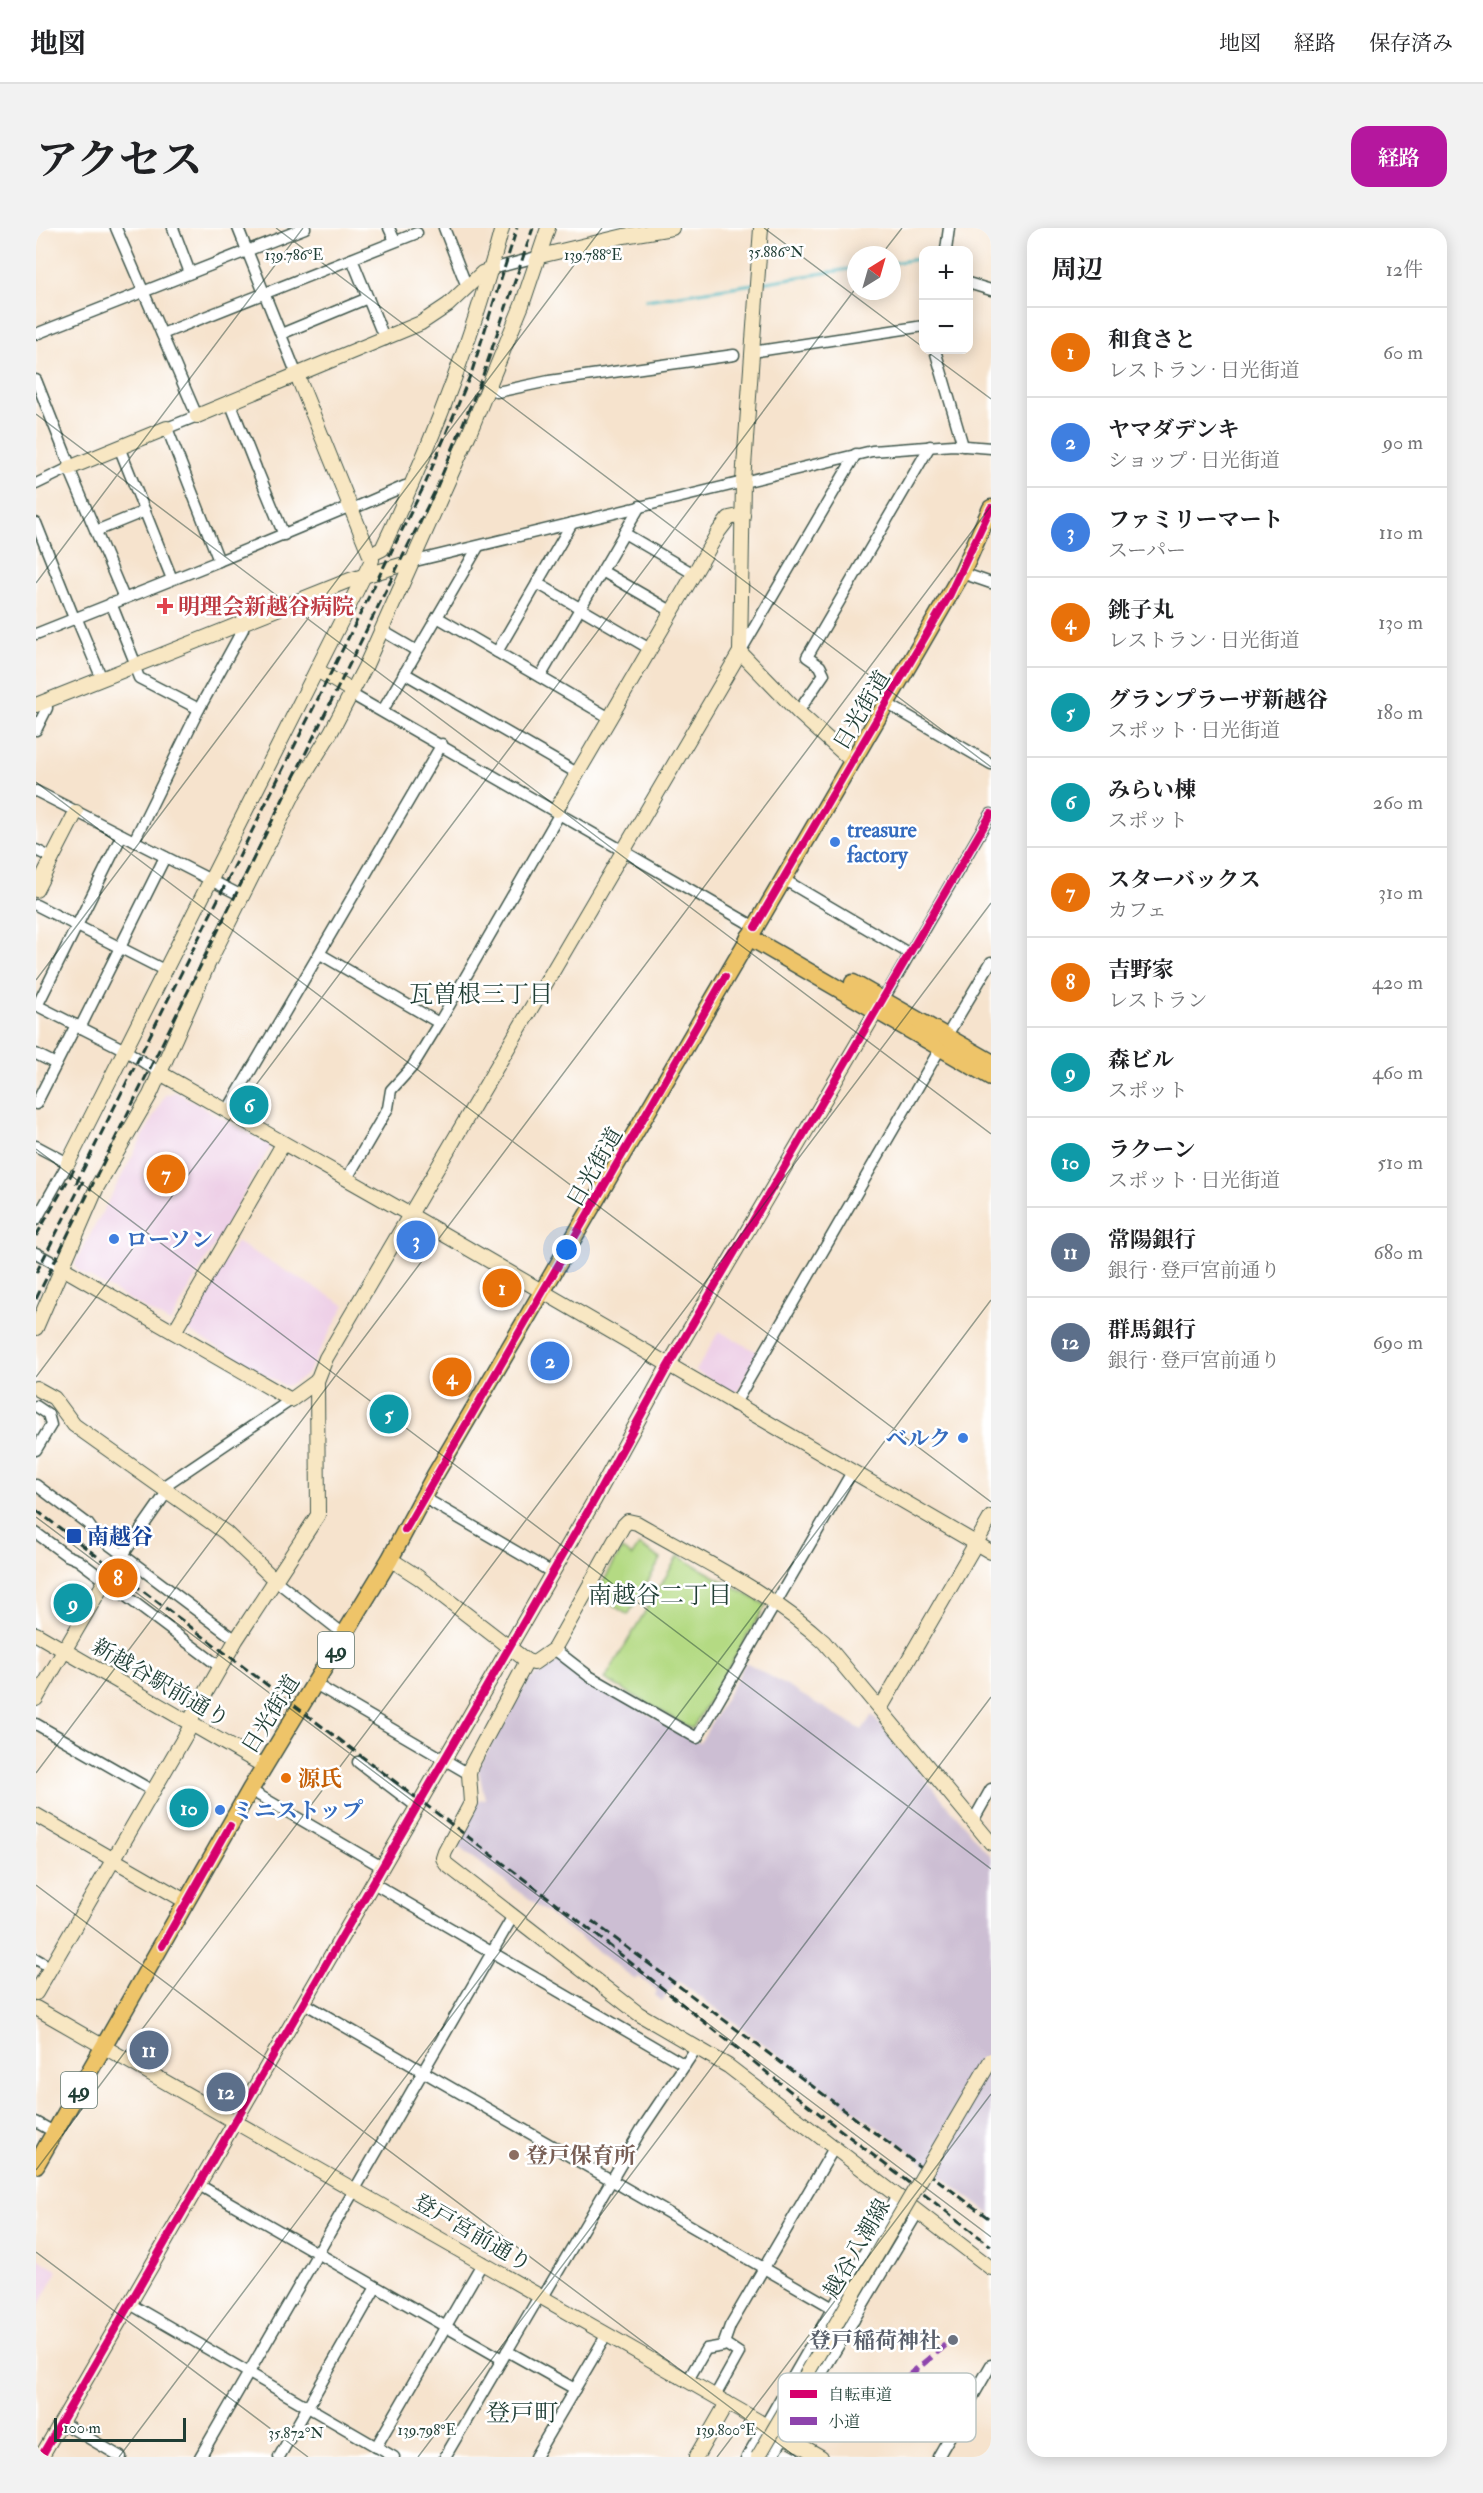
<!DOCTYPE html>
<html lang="ja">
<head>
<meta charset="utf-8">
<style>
  body { margin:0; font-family:"IM FELL Double Pica","Noto Serif JP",serif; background:#f2f2f2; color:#202124 }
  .controls { position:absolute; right:18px; top:18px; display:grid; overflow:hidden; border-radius:12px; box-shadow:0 3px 15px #0003 }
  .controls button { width:54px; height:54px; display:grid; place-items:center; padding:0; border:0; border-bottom:2px solid #e0e0e0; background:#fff; color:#202124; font:30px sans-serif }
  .compass { position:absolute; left:811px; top:18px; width:54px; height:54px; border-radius:50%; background:#fff; box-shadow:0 3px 15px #0003; rotate:37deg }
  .scale { position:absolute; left:18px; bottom:15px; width:132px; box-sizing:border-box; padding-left:6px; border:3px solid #1f3d34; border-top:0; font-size:16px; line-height:21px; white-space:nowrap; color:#1f3d34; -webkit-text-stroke:4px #fff; paint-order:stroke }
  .you { position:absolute; left:531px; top:1022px; width:21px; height:21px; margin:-15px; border:4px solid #fff; border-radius:50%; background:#1a73e8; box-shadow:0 0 0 9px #1a73e833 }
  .badge { display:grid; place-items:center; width:39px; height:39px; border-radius:50%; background:#b5179e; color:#fff; font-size:20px; font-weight:700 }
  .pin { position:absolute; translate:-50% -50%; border:3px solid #fff; box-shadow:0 2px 6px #0006 }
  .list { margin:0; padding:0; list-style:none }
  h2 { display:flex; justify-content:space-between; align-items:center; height:78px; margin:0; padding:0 24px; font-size:26px }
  h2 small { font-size:20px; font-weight:400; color:#757577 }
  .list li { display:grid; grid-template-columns:39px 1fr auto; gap:18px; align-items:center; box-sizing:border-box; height:90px; padding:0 24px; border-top:2px solid #e0e0e0 }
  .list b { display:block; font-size:22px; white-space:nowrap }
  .list p { margin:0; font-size:20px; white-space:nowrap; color:#757577 }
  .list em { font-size:20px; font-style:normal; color:#757577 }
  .map { position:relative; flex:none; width:955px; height:2229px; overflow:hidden; border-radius:18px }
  header { display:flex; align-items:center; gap:36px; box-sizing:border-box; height:84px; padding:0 30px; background:#fff; border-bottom:2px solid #e0e0e0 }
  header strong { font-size:28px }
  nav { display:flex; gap:33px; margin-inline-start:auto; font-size:21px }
  .intro { display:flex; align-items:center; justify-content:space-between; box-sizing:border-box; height:144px; padding:0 36px }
  h1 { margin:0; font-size:42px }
  .button { padding:15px 27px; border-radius:18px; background:#b5179e; color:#fff; font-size:21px; font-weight:700 }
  main { display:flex; gap:36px; padding:0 36px }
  aside { flex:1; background:#fff; border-radius:18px; box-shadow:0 3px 15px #0003 }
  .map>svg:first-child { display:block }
</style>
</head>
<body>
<header>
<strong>地図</strong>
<nav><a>地図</a><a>経路</a><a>保存済み</a></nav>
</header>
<div class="intro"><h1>アクセス</h1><a class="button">経路</a></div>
<main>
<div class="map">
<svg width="955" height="2229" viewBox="0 0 955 2229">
  <rect width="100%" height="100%" fill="#fff"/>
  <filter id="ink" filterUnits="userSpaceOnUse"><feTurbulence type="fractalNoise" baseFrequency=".0167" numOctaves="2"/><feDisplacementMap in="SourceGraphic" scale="12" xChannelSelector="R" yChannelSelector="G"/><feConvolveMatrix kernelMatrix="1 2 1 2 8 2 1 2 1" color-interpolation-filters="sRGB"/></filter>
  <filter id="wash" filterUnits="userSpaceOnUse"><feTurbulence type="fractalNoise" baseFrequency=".008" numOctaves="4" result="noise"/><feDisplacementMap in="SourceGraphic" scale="24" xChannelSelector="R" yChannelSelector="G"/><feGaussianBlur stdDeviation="1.35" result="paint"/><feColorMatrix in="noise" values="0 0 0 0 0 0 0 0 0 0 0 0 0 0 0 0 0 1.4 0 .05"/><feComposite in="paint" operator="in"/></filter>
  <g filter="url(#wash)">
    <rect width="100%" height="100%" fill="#f6e3cd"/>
    <g fill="#eed0e7">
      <path d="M140,864L235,918L134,1095L41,1042L39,1035L129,867Z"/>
      <path d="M200,1014L309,1077L271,1146L257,1156L249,1158L149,1101Z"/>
      <path d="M683,1103L723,1125L700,1166L660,1143Z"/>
      <path d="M0,2029L22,2043L0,2083Z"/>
    </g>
    <path fill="#ccbed3" d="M523,1431L608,1484L664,1515L710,1434L826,1502L836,1487L955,1629V1987L868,1919L642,1753L626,1773L619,1767L621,1763L603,1749L600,1752L419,1616L443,1572L449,1571L442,1540L493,1452Z"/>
    <g fill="#b4da83" stroke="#6a8c5c" stroke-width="1.5">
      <path d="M603,1317L625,1331L592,1387L560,1366L586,1321L596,1328Z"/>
      <path d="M642,1328L730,1377L656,1501L569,1451Z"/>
    </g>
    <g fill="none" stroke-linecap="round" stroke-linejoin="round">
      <g stroke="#48b7c0" stroke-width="3">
        <path d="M856,35L888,30"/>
        <path d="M724,55L820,40"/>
        <path d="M610,72L717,56"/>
      </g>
    </g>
  </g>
  <g filter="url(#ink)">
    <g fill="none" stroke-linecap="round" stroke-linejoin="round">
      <g stroke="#3f564b" stroke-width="13">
        <g id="street">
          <path d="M137,0L154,45"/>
          <path d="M202,0L261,147"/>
          <path d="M353,0L359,13"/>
          <path d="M408,0L431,59"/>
          <path d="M910,22L913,0"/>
          <path d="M316,31L349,112"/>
          <path d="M456,41L504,28"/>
          <path d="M932,55L955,62"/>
          <path d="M0,106L269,0"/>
          <path d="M126,106L381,5"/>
          <path d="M245,106L332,70"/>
          <path d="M899,122L927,218"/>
          <path d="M716,124L888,98"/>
          <path d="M0,152L35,240"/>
          <path d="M452,159L461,164L513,153L698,127"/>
          <path d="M194,174L220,240"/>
          <path d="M83,219L136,351"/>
          <path d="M222,244L248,307"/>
          <path d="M0,256L33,240L88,370"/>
          <path d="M316,281L369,258L375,259"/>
          <path d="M0,295L38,390"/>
          <path d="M60,303L109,283"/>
          <path d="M588,305L658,346"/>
          <path d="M183,333L315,278"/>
          <path d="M375,334L836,223L917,217L955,220"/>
          <path d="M566,343L637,384"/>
          <path d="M926,345L955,355"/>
          <path d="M501,355L614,421"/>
          <path d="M75,375L100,437"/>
          <path d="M40,389L66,451"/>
          <path d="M401,389L574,490"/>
          <path d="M345,402L381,423"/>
          <path d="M0,406L183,333L131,200L161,188L80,0"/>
          <path d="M461,424L536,295"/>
          <path d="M704,424L820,226"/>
          <path d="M98,437L103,450L163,481"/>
          <path d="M368,445L541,545"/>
          <path d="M504,449L604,278"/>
          <path d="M315,466L719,699"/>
          <path d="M850,475L955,536"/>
          <path d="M347,482L442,319"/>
          <path d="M762,484L788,446L784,438L771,429L894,218"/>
          <path d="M0,502L11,480L10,473"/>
          <path d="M0,563L206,668"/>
          <path d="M98,613L163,481L207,401L204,395"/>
          <path d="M0,622L16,630"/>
          <path d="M747,651L874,726"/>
          <path d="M0,677L130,743"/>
          <path d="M284,726L403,795"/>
          <path d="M0,777L89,822L124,845"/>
          <path d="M844,777L955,586"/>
          <path d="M1,778L86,607"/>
          <path d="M44,800L129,629"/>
          <path d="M910,809L955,734"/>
          <path d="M0,826L20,836"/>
          <path d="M0,876L40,797"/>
          <path d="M191,883L406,516"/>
          <path d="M0,918L32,935L0,992"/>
          <path d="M310,952L352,880L355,862L376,839L403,795L524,585"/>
          <path d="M0,1025L25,1039"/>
          <path d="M698,1177L905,819"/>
          <path d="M0,1178L12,1186L15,1197L0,1222"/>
          <path d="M0,1257L52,1296L60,1307L87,1327L131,1264"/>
          <path d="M125,1260L255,1172"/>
          <path d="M387,1269L515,1344"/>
          <path d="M0,1305L30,1327L42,1332L184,1439"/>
          <path d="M239,1352L309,1407"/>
          <path d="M69,1353L87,1327L200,1412"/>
          <path d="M518,1421L553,1448L661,1510L816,1244"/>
          <path d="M279,1456L433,1546"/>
          <path d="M0,1496L117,1563"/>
          <path d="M322,1534L380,1578"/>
          <path d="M214,1562L346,1639"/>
          <path d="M937,1593L955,1561"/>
          <path d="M337,1655L649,1837"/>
          <path d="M0,1731L14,1739"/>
          <path d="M268,1775L818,2092"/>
          <path d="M0,1894L18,1904"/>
          <path d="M163,1957L466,2131"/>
          <path d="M507,2069L605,1902L661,1819"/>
          <path d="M94,2076L358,2229"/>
          <path d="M471,2123L539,2161"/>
          <path d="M652,2152L670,2121L687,2118L694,2098L798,1920"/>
          <path d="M679,2168L703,2125L688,2115"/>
          <path d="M25,2194L85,2229"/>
          <path d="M340,2219L447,2034"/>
          <path d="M164,2229L477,1688"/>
          <path d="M243,2229L340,2059"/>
          <path d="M409,2229L504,2067"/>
          <path d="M499,2229L571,2106"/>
          <path d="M711,2229L861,1968"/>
          <path d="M736,2229L882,1984"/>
          <path d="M902,2229L955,2137"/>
        </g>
      </g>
      <g stroke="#3f564b" stroke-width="16">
        <g id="secondary">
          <path d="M725,0L707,253L704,424L762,484L816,533"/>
          <path d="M504,28L588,8L636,0"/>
          <path d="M161,188L385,95L412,77L446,45L456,41"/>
          <path d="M33,240L131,200"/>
          <path d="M334,327L346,321C396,216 436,113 466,0"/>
          <path d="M281,442L316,463"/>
          <path d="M0,477L314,352L375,334"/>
          <path d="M520,582L683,303L693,290L707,287"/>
          <path d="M0,662L40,584"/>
          <path d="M124,845L378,989L955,1324"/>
          <path d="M32,935L336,332L261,147"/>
          <path d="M25,1039L255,1172L281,1153"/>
          <path d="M0,1100L61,959L114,867L173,734L260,561L295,504L330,437L433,206L486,77L512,0"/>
          <path d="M138,1104L247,916"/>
          <path d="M0,1160L18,1170L38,1197L190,1305L239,1352"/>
          <path d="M354,1331L382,1349L491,1433L498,1435L518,1421L587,1298L592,1293L601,1295C665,1332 734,1364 788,1414L955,1615"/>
          <path d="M0,1406L228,1538"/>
          <path d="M491,1433L435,1538L433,1546L435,1575L409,1624L407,1630L410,1636L603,1786L692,1838L955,2040"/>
          <path d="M0,1471L69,1353"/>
          <path d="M844,1481L955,1289"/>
          <path d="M153,1494L200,1412L282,1287L281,1153L290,1130L704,424"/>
          <path d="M0,1587L151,1674"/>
          <path d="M0,1765L156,1496"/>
          <path d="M0,1780L785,2229"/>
          <path d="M5,2229L559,1271L632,1138L841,782"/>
          <path d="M660,2229L691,2175"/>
        </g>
      </g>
      <g stroke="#3f564b" stroke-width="19">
        <g id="primary">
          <path d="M713,709L955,849"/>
          <path d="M817,755L955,834"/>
          <path d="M0,1937L214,1562L354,1331L399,1247L882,421L926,345L955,280"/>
        </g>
      </g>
      <use href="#street" stroke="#fff" stroke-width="10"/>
      <use href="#secondary" stroke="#f8e7c3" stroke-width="14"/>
      <use href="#primary" stroke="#eec469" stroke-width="16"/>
      <g stroke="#1f3d34" stroke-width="3" stroke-dasharray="9 4.5" stroke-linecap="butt">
        <path d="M40,956L390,254L436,143L481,0"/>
        <path d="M0,1008L40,938"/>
        <path d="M0,1045L48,951"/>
        <path d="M0,1071L401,259L447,147L497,0"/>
        <path d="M0,1282L538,1689L759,1867L955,2018"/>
        <path d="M556,1693L955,1992"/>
      </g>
      <g stroke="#3f564b" stroke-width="16" stroke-linecap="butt">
        <path id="secondary-bridge" d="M722,2229L955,1832"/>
      </g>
      <use href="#secondary-bridge" stroke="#f8e7c3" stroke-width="14"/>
      <g stroke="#8e44ad" stroke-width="6" stroke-dasharray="12 6" stroke-linecap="butt">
        <path d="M865,2153L876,2162"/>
        <path d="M817,2194L913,2114"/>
      </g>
      <g stroke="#fff" stroke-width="11">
        <g id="cycleway">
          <path d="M719,699L913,368L955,280"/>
          <path d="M369,1302L689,749"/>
          <path d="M126,1718L194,1598"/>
          <path d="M5,2229L559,1271L632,1138L955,586"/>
        </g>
      </g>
      <use href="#cycleway" stroke="#d6006c" stroke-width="8"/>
    </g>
  </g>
  <path fill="none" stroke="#1f3d34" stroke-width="1.5" stroke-opacity="0.45" d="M240,0L955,539M728,0L888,120M845,27L866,0M889,122L955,171M0,186L955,906M0,355L267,0M0,554L955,1274M0,752L566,0M0,921L955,1641M0,1149L820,60M0,1289L955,2009M0,1545L955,278M0,1657L760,2229M0,1942L955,675M0,2024L272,2229M83,2229L955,1072M382,2229L955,1469M681,2229L955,1866"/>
  <path fill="#e0444e" stroke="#fff" stroke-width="2" d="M126 369h6v6h6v6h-6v6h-6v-6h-6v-6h6z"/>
  <g fill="#3f7fe0" stroke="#fff" stroke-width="2">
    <circle cx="799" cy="614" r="6"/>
    <circle cx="78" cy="1011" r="6"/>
    <circle cx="927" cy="1210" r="6"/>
    <circle cx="184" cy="1582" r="6"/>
  </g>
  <rect fill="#1a4fb4" stroke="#fff" stroke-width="2" x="30" y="1300" width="16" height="16" rx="3"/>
  <circle fill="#e8710a" stroke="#fff" stroke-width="2" cx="250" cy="1550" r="6"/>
  <circle fill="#8d6e63" stroke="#fff" stroke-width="2" cx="478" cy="1927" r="6"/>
  <circle fill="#6b7280" stroke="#fff" stroke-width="2" cx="917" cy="2112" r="6"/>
  <g text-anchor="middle" stroke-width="5" stroke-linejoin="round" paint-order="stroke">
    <g fill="#fff" stroke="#627771" stroke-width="1.5">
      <rect x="282" y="1404" width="36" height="36" rx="4.5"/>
      <rect x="25" y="1844" width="36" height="36" rx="4.5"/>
    </g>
    <g font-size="21" font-weight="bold" fill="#1f3d34">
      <text x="300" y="1429">49</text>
      <text x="43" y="1869">49</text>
    </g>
    <g font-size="22" font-weight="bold" fill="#be3a42" stroke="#fff" text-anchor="start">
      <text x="142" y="386">明理会新越谷病院</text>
    </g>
    <g font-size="22" fill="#1f3d34" stroke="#fff">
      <text transform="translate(825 482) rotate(-59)" y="8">日光街道</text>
      <text transform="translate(558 939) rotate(-60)" y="8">日光街道</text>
      <text transform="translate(125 1454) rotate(30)" y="8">新越谷駅前通り</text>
      <text transform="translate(234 1486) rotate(-58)" y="8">日光街道</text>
      <text transform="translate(437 2004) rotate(30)" y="8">登戸宮前通り</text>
      <text transform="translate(820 2020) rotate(-60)" y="8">越谷八潮線</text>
    </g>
    <g font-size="22" font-weight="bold" fill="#366cbe" stroke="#fff" text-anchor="start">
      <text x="811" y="609">treasure<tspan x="811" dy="25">factory</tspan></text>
      <text x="90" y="1019">ローソン</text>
      <text x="915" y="1218" text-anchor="end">ベルク</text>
      <text x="196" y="1590">ミニストップ</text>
    </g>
    <g font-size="22" font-weight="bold" fill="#164399" stroke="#fff" text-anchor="start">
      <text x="51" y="1316">南越谷</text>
    </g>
    <g font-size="22" font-weight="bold" fill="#c56008" stroke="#fff" text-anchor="start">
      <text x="262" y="1558">源氏</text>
    </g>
    <g font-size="22" font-weight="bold" fill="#785e54" stroke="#fff" text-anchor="start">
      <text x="490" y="1935">登戸保育所</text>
    </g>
    <g font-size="22" font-weight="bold" fill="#5b616d" stroke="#fff" text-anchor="end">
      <text x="905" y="2120">登戸稲荷神社</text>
    </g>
    <g font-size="24" fill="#1f3d34" stroke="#fff">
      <text x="445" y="774">瓦曽根三丁目</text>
      <text x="624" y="1375">南越谷二丁目</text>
      <text x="486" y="2193">登戸町</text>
    </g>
  </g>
  <rect x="742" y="2145" width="198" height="69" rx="9" fill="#fff" stroke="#bcc5c2" stroke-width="1.5"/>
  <rect x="754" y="2162" width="27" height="8" fill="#d6006c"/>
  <rect x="754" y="2189" width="27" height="8" fill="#8e44ad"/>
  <g font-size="16" fill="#1f3d34">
    <text x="792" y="2172">自転車道</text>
    <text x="792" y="2199">小道</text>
  </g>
  <g font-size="15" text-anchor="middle" fill="#1f3d34" stroke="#fff" stroke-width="5" stroke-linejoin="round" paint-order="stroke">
    <text x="740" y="29">35.886°N</text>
    <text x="258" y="32">139.786°E</text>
    <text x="557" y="32">139.788°E</text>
    <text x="391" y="2207">139.798°E</text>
    <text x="690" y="2207">139.800°E</text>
    <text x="260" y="2210">35.872°N</text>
  </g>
</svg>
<div class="controls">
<button>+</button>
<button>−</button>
</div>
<svg class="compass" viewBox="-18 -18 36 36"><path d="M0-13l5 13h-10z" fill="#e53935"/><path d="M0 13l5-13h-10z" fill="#757577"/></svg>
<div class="scale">100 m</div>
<div class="you"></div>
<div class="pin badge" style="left:466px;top:1060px;background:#e8710a">1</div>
<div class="pin badge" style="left:514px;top:1133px;background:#3f7fe0">2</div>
<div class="pin badge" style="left:380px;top:1012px;background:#3f7fe0">3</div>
<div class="pin badge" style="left:416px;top:1149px;background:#e8710a">4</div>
<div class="pin badge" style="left:353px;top:1186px;background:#0f9aa8">5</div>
<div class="pin badge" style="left:213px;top:877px;background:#0f9aa8">6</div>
<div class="pin badge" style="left:130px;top:946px;background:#e8710a">7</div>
<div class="pin badge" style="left:82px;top:1350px;background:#e8710a">8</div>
<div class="pin badge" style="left:37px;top:1375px;background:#0f9aa8">9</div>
<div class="pin badge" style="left:153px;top:1580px;background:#0f9aa8">10</div>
<div class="pin badge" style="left:113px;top:1822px;background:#5c6f8a">11</div>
<div class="pin badge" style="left:190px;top:1864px;background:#5c6f8a">12</div>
</div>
<aside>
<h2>周辺<small>12件</small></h2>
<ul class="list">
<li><span class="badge" style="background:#e8710a">1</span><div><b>和食さと</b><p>レストラン · 日光街道</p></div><em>60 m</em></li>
<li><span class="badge" style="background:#3f7fe0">2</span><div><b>ヤマダデンキ</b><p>ショップ · 日光街道</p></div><em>90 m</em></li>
<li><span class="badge" style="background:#3f7fe0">3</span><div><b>ファミリーマート</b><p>スーパー</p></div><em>110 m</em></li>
<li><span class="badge" style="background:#e8710a">4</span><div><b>銚子丸</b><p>レストラン · 日光街道</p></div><em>130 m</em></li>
<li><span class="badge" style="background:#0f9aa8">5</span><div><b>グランプラーザ新越谷</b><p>スポット · 日光街道</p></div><em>180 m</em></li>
<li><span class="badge" style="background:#0f9aa8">6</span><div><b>みらい棟</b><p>スポット</p></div><em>260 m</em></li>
<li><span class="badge" style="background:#e8710a">7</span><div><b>スターバックス</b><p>カフェ</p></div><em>310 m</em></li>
<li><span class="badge" style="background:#e8710a">8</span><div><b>吉野家</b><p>レストラン</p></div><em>420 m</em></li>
<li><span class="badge" style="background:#0f9aa8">9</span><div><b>森ビル</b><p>スポット</p></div><em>460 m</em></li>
<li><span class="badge" style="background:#0f9aa8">10</span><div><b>ラクーン</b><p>スポット · 日光街道</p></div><em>510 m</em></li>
<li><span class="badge" style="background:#5c6f8a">11</span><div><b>常陽銀行</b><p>銀行 · 登戸宮前通り</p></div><em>680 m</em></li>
<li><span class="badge" style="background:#5c6f8a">12</span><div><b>群馬銀行</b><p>銀行 · 登戸宮前通り</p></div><em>690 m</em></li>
</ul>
</aside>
</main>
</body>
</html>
